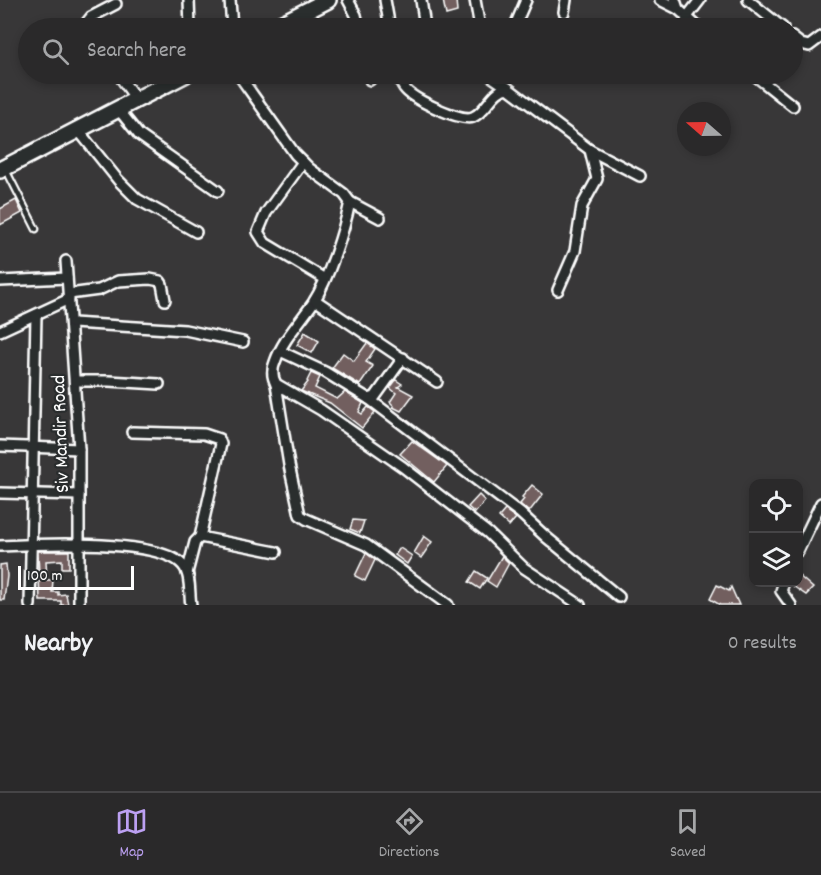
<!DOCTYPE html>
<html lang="en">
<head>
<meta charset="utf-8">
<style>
  body { margin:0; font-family:Dekko,sans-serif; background:#363536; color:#f1f3f6 }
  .controls { position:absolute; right:18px; bottom:18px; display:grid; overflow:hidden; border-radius:12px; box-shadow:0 3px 9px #0003 }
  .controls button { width:54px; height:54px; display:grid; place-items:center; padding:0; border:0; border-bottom:2px solid #464547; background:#2a292a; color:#f1f3f6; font:30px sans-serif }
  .compass { position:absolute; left:677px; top:102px; width:54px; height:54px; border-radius:50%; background:#2a292a; box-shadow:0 3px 9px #0003; rotate:290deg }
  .scale { position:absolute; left:18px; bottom:15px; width:116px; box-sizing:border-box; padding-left:6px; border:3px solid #fff; border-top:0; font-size:16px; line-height:21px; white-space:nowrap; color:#fff; -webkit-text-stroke:4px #2a2d2e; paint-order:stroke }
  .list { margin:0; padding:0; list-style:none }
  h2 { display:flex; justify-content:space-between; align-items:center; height:78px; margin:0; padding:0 24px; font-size:26px }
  h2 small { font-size:20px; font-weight:400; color:#a5a6a8 }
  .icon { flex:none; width:33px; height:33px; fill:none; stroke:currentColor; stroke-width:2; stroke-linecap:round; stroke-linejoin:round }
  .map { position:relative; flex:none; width:821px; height:605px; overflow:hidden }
  .search { position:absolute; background:#2a292a; box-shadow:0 3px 9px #0003; left:18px; right:18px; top:18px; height:66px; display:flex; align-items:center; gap:15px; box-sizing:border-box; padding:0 21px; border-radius:33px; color:#a5a6a8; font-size:22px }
  .sheet { height:186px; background:#2a292a }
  nav { display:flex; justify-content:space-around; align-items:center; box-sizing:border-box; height:84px; border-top:2px solid #464547; background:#2a292a; font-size:16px; color:#a5a6a8 }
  nav a { display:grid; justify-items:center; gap:3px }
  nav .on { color:#bca0f2 }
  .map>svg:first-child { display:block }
</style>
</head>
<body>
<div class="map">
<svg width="821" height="605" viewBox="0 0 821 605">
  <rect width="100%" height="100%" fill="#383738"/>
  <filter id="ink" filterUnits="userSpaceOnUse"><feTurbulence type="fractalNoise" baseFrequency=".0167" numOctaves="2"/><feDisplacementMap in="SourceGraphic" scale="12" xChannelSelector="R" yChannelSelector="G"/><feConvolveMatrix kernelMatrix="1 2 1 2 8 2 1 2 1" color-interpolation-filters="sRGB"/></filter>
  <g filter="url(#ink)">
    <g fill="#725f5e" stroke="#fff" stroke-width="1.5">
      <path d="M443,0H456L457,12L446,15Z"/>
      <path d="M16,200L22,213L0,225V209Z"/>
      <path d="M305,332L319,341L312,353L297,345Z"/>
      <path d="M367,343L375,349L366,362L373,366L360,385L332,368L343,353L354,361Z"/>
      <path d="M311,373L320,377L315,388L337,399L345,392L363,403L359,412L362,414L368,407L375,412L362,428L330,403L301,391L308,382L307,381Z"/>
      <path d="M396,380L402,384L398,387L413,395L401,411L393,407L394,406L390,402L396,393L390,388Z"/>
      <path d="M412,441L447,466L434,482L400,454Z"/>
      <path d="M532,485L543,494L529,512L520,504L524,499L522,497Z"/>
      <path d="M479,495L485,501L475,513L468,507Z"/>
      <path d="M505,510L516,518L509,526L499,517Z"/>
      <path d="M353,520L364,521L360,533L350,529Z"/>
      <path d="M424,536L432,542L421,558L414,553Z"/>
      <path d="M400,548L412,556L407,564L395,555Z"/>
      <path d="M38,551H69V568H62V560L46,561L47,580H53L52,592H58V595L66,594L68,605H61V601H40Z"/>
      <path d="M366,553L375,560L365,581L355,576Z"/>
      <path d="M502,556L509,563L496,587L487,581Z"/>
      <path d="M6,564L7,576L4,600H0V565Z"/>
      <path d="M476,571L487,578L480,589L469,582Z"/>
      <path d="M798,575L813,588L806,595L790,584L791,582H798Z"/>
      <path d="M717,585L729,591L731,587L739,605H720L710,599Z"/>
    </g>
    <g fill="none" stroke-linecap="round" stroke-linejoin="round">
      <g stroke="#fff" stroke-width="9">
        <path id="service" d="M6,170L36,229"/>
      </g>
      <g stroke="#fff" stroke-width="14">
        <g id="minor">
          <path d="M189,0L190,28"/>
          <path d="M230,0L232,28"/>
          <path d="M348,0L356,15L359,28"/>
          <path d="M385,0L390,28"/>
          <path d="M421,0L425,27"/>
          <path d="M475,0L479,22"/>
          <path d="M660,0L678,9"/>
          <path d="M675,0L678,9L699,28"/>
          <path d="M748,0L783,28"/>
          <path d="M564,12L566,0"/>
          <path d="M686,18L700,0"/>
          <path d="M87,28V22L91,17L116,4"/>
          <path d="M514,28L526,0"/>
          <path d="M792,37L801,44L809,46L821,37"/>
          <path d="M118,74L136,99"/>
          <path d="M238,74L295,154L310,169L344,194L350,202C344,231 329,278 313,303C300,322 283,339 275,362C272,369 272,377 276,384L321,410L403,467L488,533L524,568L580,605"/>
          <path d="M368,74L370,80"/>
          <path d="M398,74C400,80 401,85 406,90C415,100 461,122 473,117C487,111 493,89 508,88L590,150L640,176"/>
          <path d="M488,74L508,88"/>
          <path d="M753,74L793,106"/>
          <path d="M118,109L139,135L218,191"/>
          <path d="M78,130L118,180L137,199L196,232"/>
          <path d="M303,162L266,213L258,232L265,243L325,279"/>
          <path d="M350,202L380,218"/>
          <path d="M66,261L79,449V605"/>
          <path d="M0,281L67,278"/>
          <path d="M558,290L575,251L582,206L597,179L590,150"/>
          <path d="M69,294L99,290L118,281L150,279L160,281L162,284L165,300"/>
          <path d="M315,300L437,382"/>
          <path d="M72,323L185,330L243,342"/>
          <path d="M0,331L69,299"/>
          <path d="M280,351L325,372L369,399L375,397L403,358"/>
          <path d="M75,381H109L159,384"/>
          <path d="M276,384L289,465L300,515L306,519L366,545L448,605"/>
          <path d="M369,399L520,513L546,537L619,597"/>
          <path d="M132,432L204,434L219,439L221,444L200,537"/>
          <path d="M0,446L79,449"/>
          <path d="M0,493L79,495"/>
          <path d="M0,546C36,544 165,537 185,568C191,578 189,594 191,605"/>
          <path d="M798,551L821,503"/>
          <path d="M187,573L195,542L200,537L276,552"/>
          <path d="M784,582L781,591L791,605"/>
          <path d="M30,605L36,315"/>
        </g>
      </g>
      <g stroke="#fff" stroke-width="20">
        <g id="primary">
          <path d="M273,28L328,0"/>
          <path d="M0,170L186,74"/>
        </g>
      </g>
      <use href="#service" stroke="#2a2d2e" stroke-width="4.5"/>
      <use href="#minor" stroke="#2a2d2e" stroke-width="9"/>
      <use href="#primary" stroke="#2a2d2e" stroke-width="15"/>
    </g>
  </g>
  <g text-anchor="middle" stroke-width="4.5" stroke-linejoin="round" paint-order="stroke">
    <g font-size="20" fill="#fff" stroke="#2a2d2e">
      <text transform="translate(59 434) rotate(-92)" y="7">Siv Mandir Road</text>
    </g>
  </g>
</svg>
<div class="controls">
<button><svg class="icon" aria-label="locate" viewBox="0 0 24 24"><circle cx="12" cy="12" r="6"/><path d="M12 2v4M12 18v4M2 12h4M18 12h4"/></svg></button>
<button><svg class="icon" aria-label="layers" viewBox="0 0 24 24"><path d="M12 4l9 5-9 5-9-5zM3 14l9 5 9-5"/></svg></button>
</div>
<svg class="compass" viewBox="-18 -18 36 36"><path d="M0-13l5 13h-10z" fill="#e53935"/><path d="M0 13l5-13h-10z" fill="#a5a6a8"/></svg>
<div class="scale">100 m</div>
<div class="search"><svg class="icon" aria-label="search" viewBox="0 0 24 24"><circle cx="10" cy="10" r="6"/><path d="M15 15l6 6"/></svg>Search here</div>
</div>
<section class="sheet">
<h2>Nearby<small>0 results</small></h2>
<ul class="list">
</ul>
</section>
<nav>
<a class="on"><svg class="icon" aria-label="map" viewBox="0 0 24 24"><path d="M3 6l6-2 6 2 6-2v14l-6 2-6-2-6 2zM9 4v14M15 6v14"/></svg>Map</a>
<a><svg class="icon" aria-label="directions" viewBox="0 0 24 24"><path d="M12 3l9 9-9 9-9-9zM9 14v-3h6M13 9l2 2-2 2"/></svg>Directions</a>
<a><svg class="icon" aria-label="saved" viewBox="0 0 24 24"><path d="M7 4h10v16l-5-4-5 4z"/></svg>Saved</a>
</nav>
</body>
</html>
